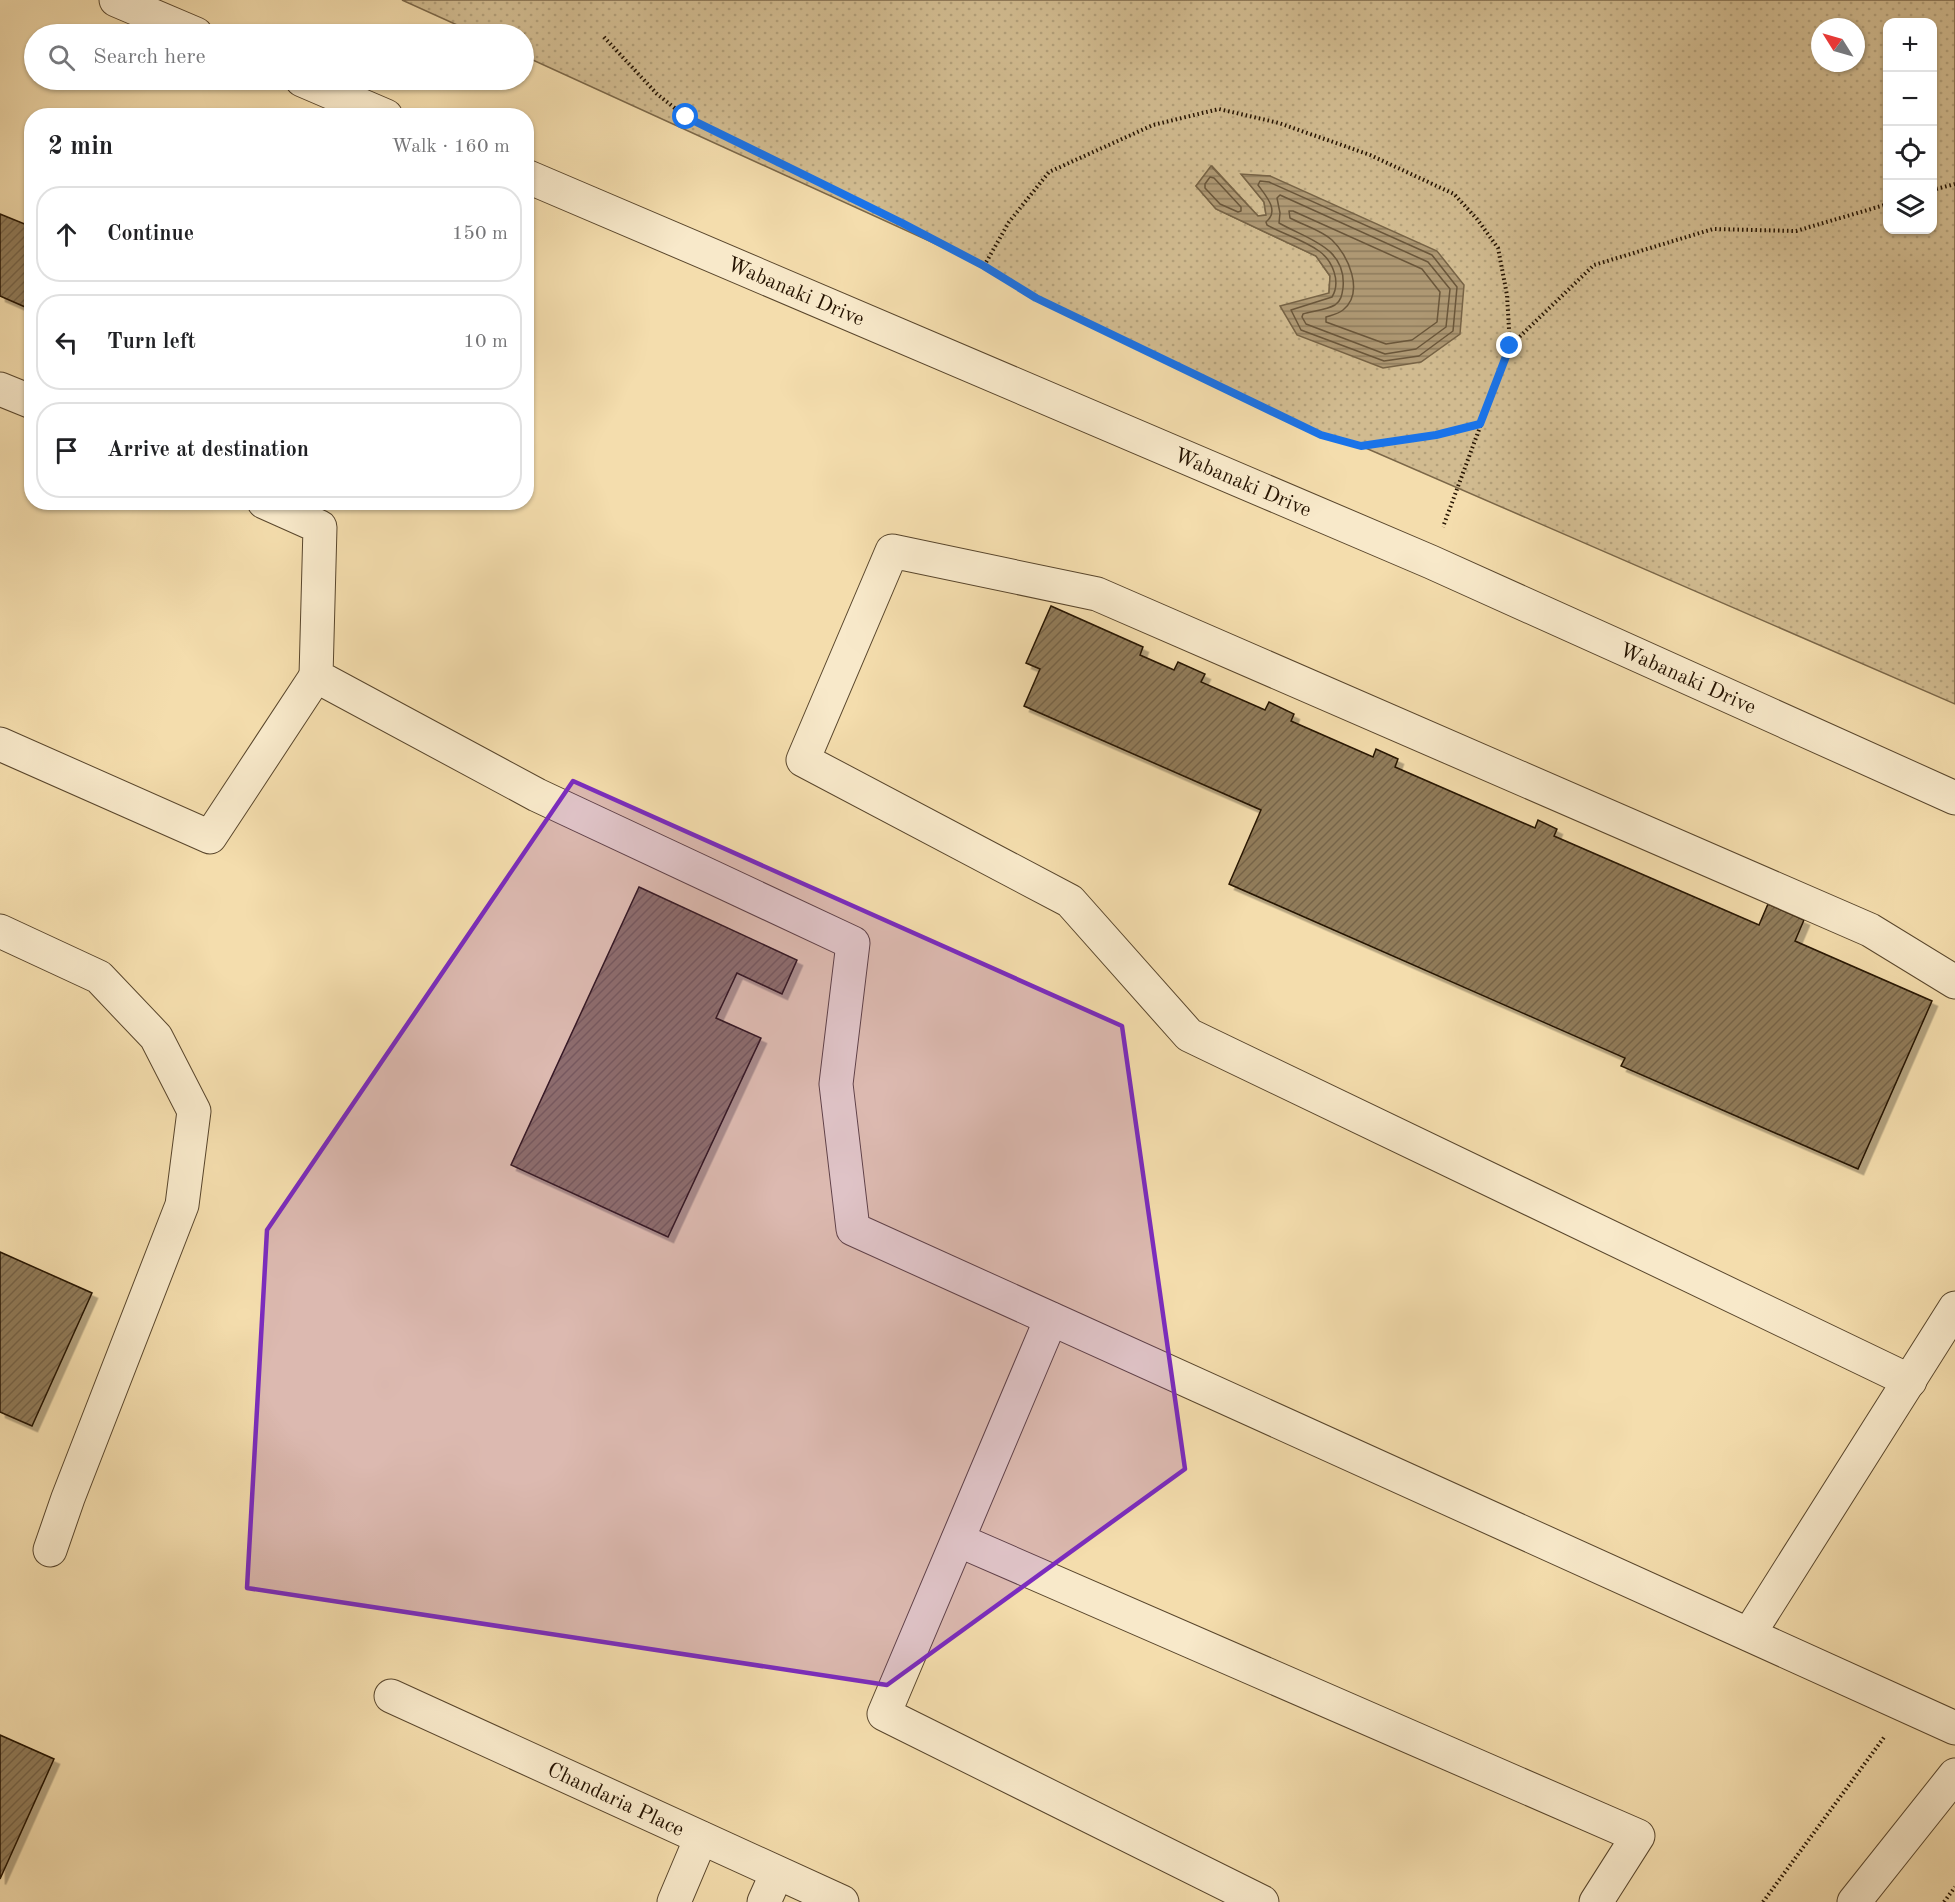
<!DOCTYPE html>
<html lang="en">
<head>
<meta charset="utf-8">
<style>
  body { margin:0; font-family:"Old Standard TT",serif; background:#f2f2f2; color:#202124 }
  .controls { position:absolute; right:18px; top:18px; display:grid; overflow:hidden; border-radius:12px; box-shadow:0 2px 4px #0004 }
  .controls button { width:54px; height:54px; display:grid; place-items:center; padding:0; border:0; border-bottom:2px solid #e0e0e0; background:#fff; color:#202124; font:30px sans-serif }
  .compass { position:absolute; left:1811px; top:18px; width:54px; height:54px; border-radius:50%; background:#fff; box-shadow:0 2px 4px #0004; rotate:307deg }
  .stop { position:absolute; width:18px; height:18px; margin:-14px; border:4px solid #1a73e8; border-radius:50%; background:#fff }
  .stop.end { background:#1a73e8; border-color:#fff; box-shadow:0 2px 6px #0008 }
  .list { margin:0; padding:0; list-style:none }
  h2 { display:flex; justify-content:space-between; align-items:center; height:78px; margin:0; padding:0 24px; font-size:26px }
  h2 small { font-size:20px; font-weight:400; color:#757577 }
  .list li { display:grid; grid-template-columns:39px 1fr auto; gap:18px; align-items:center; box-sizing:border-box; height:96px; margin:0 12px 12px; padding:0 12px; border:2px solid #e0e0e0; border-radius:24px }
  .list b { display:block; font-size:22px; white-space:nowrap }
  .list em { font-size:20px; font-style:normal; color:#757577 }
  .icon { flex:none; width:33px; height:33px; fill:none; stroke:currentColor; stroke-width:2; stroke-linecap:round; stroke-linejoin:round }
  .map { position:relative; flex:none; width:1955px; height:1902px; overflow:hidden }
  .search { position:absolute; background:#fff; box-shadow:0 2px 4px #0004; left:24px; top:24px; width:510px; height:66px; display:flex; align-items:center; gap:15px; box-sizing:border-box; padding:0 21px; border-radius:33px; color:#757577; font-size:22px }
  .panel { position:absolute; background:#fff; box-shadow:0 2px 4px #0004; left:24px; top:108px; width:510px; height:402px; border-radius:24px }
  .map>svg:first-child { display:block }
</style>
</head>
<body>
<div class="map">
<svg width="1955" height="1902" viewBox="0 0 1955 1902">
  <defs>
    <pattern id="grass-dots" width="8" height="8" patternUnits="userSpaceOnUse" patternTransform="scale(1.5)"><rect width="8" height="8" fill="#d1bb90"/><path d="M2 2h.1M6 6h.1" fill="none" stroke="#b3a07a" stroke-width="1.8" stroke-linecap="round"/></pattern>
    <pattern id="water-rules" width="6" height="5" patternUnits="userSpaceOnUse" patternTransform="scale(1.5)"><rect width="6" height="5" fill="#ae9873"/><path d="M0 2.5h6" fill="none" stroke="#8d7b5c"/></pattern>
    <pattern id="building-hatch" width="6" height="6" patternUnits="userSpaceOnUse" patternTransform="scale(1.5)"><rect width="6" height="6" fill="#917c5a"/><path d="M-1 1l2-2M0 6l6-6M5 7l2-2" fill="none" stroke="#766448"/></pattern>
    <filter id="shadow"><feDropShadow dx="5.5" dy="5.5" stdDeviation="0" flood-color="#0004"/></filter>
  </defs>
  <rect width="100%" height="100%" fill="#f4ddad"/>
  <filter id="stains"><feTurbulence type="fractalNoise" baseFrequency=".00333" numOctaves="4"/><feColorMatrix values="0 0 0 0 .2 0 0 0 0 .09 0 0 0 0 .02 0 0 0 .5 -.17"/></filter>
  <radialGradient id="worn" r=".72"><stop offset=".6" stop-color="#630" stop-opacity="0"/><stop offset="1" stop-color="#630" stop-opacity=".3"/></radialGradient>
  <path fill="url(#grass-dots)" stroke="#7b6748" stroke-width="1.5" fill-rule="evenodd" d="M402,0H1955V704L1361,446L1321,435L1037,298L984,266L524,56V34H477ZM1888,22H1932V230H1888ZM1820,27H1856V63H1820ZM1212,166L1258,216L1266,215L1264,202L1242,175L1270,176L1421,362L1329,293L1330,276L1316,256L1216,209L1196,186Z"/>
  <path fill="url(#water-rules)" stroke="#776345" stroke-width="1.5" d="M1211,166L1258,216L1266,215L1264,202L1241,174L1270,176L1437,251L1464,285L1460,334L1421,362L1383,368L1297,335L1280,306L1329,293L1330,276L1316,256L1216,209L1196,186Z"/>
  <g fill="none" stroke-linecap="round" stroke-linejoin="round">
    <g stroke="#6a563a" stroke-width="1.5">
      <path d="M1210,177L1214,178L1241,207V211L1238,212L1220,204L1205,188V184Z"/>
      <path d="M1260,181L1269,182L1432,255L1457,287L1453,331L1419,356L1384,361L1301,330L1291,310L1332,297C1341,282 1333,261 1319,251C1304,240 1283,234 1267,225L1266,222C1280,211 1266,196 1258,185Z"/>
      <path d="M1280,195L1428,262L1450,289L1446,327L1416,349L1385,354L1306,324L1302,317L1303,314C1313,311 1326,310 1335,305C1341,301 1342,295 1343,288C1347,247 1307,239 1279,223L1280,213L1277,198Z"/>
      <path d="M1289,211H1293L1422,269L1440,292L1437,322L1412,340L1386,344L1326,322V317C1332,315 1338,314 1343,310C1365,292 1348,255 1332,240C1321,230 1303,225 1290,218Z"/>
    </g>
  </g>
  <g fill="url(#building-hatch)" stroke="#251301" stroke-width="1.5" filter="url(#shadow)">
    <path d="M0,214L32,227V310L0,296Z"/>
    <path d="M1051,606L1143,647L1140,655L1174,670L1178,662L1205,674L1201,682L1265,710L1269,702L1294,714L1291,721L1373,757L1376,749L1398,759L1395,767L1535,828L1538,820L1557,829L1554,836L1759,925L1768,904L1804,920L1795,941L1932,1001L1858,1169L1621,1066L1625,1058L1229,884L1261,810L1024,706L1040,669L1026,663Z"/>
    <path d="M639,887L797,960L782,994L737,973L716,1018L761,1038L668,1237L511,1165Z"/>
    <path d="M0,1252L92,1293L32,1426L0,1412Z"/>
    <path d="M0,1735L54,1759L0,1879Z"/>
  </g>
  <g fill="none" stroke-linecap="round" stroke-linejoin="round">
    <g stroke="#59462c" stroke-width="35">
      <g id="minor">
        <path d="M116,0L196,34"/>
        <path d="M302,80L386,116"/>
        <path d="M526,176L1431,562L1955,798"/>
        <path d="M0,389L32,402"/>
        <path d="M264,502L320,527L316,676L537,795L853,943L836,1084L853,1229L1955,1728"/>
        <path d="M0,744L210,837L316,676"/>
        <path d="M0,931L99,977L156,1037L194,1111L182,1205L68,1498L50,1550"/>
        <path d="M1051,1319L884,1714L1262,1902"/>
        <path d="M1910,1381L1189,1035L1070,901L803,760L892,551L1097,594L1870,930L1955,982"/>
        <path d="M958,1540L1638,1836L1596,1902"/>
        <path d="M1749,1634L1955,1308"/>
        <path d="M391,1696L842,1902"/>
        <path d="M674,1902L701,1838"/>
        <path d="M764,1902L777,1873"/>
        <path d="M1854,1902L1955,1775"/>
      </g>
    </g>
    <g stroke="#251301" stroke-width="4" stroke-dasharray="1.5 3" stroke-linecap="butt">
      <path d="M604,37L657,94L686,117L902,223L984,266L1037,298L1321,435L1361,446L1436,435L1480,424"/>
      <path d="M1932,190L1955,184"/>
      <path d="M984,266L1009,222L1049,172L1153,125L1219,109L1279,123L1370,155L1454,194L1477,219L1498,248L1507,295L1510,346L1443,527"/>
      <path d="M1510,346L1594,265L1713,229L1796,231L1888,204"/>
      <path d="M1763,1902L1885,1736"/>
      <path d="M1944,1902L1955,1887"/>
    </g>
    <use href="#minor" stroke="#f8e9ca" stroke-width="33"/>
  </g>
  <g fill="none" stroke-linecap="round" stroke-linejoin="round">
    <path stroke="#1a73e8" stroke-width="8" d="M686,117L902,223L984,266L1036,298L1321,435L1361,446L1436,435L1480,424L1510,346"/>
  </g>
  <path fill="#7b2cbf" fill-opacity="0.2" stroke="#7b2cbf" stroke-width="4.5" stroke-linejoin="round" d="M573,781L1122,1026L1185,1469L887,1685L247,1588L267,1230Z"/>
  <g text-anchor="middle" stroke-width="6" stroke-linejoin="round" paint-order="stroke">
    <g font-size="21" fill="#251301" stroke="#f8e9ca">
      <text transform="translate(796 291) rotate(23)" y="7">Wabanaki Drive</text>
      <text transform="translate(1243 482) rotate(23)" y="7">Wabanaki Drive</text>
      <text transform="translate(1688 678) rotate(24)" y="7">Wabanaki Drive</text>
      <text transform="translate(616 1799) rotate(25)" y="7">Chandaria Place</text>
    </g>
  </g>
  <rect width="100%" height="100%" filter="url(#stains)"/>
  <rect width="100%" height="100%" fill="url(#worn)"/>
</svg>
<div class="controls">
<button>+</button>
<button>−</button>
<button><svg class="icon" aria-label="locate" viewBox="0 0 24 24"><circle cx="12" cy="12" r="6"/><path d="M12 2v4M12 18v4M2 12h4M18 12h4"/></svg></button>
<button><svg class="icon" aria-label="layers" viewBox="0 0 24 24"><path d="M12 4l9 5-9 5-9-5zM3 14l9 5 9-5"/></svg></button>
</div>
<svg class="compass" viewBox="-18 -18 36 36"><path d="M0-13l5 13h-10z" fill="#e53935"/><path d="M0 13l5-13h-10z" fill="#757577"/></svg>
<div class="stop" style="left:686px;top:117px"></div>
<div class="stop end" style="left:1510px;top:346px"></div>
<div class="search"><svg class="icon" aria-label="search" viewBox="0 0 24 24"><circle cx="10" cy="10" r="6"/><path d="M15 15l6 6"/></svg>Search here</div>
<section class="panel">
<h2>2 min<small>Walk · 160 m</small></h2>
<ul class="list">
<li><svg class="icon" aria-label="ahead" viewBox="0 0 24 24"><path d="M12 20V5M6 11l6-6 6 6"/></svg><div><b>Continue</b></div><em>150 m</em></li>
<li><svg class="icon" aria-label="left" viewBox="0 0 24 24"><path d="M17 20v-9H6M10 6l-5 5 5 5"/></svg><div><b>Turn left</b></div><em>10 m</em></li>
<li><svg class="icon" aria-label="arrive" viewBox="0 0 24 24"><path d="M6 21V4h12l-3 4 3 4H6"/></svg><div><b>Arrive at destination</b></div></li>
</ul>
</section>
</div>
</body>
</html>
